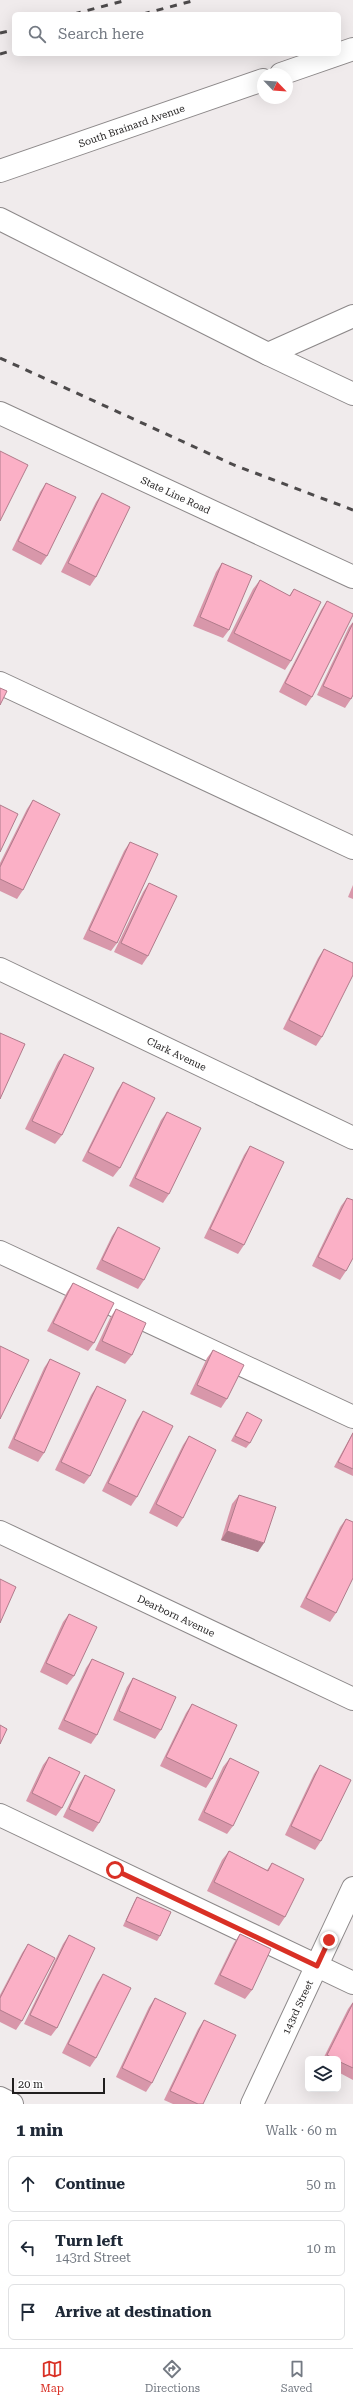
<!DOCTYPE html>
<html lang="en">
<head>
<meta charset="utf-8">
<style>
  body { margin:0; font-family:"Roboto Serif",serif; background:#f2f2f3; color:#1f2937 }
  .controls { position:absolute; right:12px; bottom:12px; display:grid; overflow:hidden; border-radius:6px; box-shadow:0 4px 16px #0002 }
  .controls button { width:36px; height:36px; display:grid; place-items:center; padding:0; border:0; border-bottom:1px solid #e0e1e3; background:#fff; color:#1f2937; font:20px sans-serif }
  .compass { position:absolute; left:257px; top:68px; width:36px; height:36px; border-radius:50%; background:#fff; box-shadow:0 4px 16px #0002; rotate:115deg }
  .scale { position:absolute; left:12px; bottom:10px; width:93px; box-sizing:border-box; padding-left:4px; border:2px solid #201e1e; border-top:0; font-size:11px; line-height:14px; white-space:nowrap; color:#201e1e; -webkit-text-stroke:3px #fff; paint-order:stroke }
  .stop { position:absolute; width:12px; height:12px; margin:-9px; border:3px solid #d93025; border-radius:50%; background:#fff }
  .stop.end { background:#d93025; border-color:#fff; box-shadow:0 1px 4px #0008 }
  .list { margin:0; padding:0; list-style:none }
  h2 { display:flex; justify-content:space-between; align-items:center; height:52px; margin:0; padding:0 16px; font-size:17px }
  h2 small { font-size:13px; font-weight:400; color:#747a83 }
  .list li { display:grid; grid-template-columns:26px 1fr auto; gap:12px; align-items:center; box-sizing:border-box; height:56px; margin:0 8px 8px; padding:0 8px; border:1px solid #e0e1e3; border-radius:6px }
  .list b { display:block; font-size:15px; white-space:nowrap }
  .list p { margin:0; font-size:13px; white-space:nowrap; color:#747a83 }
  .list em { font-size:13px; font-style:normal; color:#747a83 }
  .icon { flex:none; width:22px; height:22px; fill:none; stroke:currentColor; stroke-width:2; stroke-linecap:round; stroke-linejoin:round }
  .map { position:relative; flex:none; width:353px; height:2104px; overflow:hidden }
  .search { position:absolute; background:#fff; box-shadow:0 4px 16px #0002; left:12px; right:12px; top:12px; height:44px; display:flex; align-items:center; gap:10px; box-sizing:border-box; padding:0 14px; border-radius:6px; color:#747a83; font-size:15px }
  .sheet { height:244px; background:#fff }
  nav { display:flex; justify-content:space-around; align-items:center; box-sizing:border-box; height:56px; border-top:1px solid #e0e1e3; background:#fff; font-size:11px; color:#747a83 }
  nav a { display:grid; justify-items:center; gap:2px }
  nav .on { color:#d93025 }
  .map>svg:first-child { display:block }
</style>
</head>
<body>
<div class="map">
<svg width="353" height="2104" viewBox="0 0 353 2104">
  <rect width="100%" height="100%" fill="#f0ebec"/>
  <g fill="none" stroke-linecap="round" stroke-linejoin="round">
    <g stroke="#8c8889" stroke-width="24">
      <g id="minor">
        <path d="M0,219L268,354L353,316"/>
        <path d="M268,354L353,394"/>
        <path id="s1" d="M0,413L353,577"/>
        <path d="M0,683L353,848"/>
        <path id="s2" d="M0,969L353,1138"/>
        <path d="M0,1252L353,1417"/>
        <path id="s3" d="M0,1532L353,1699"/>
        <path d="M0,1815L353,1983"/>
        <path d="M0,2098L12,2104"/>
        <path id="s4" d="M252,2104L353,1888"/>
      </g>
    </g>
    <g stroke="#8c8889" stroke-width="24">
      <g id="major">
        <path d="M281,74L353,49"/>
        <path id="s5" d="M0,171L263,80"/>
      </g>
    </g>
    <use href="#minor" stroke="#fff" stroke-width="22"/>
    <use href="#major" stroke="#fff" stroke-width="22"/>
    <g stroke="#4d4a4b" stroke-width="3" stroke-dasharray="7 7" stroke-linecap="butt">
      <path d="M74,14L127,0"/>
      <path d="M143,14L196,0"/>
      <path d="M0,33L14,30"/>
      <path d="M0,54L14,50"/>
      <path d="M0,358L234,465L353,510"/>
    </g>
  </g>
  <g fill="#d897aa">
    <path d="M46,483L47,556L41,565L12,550L40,492Z"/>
    <path d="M102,493L96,577L90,586L61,572L96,502Z"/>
    <path d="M222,563L229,630L223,638L193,626L216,572Z"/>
    <path d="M260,580L289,596L294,589L291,661L285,670L227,641L253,589Z"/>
    <path d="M327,601L312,697L306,706L279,692L321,610Z"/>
    <path d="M353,622V695L351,699L345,708L317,695L349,627Z"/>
    <path d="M33,800L23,890L17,899L0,891V863L27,809Z"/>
    <path d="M130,842L117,943L111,951L83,939L124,851Z"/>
    <path d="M149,883L148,956L142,965L114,952L143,892Z"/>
    <path d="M353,885V899L348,897Z"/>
    <path d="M324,949L322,1037L316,1046L283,1029L318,958Z"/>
    <path d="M64,1054L62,1135L55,1144L25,1129L58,1062Z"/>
    <path d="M123,1082L120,1168L113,1177L82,1161L117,1091Z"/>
    <path d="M167,1112L169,1194L163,1203L129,1186L161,1120Z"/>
    <path d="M250,1146L244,1245L238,1254L204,1238L244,1155Z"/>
    <path d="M347,1198L346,1271L340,1280L312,1266L341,1206Z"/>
    <path d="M118,1227L144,1280L138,1289L96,1269L112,1236Z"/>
    <path d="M73,1283L94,1343L88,1351L47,1331L67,1292Z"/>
    <path d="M116,1309L132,1355L125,1364L95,1350L110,1318Z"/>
    <path d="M213,1350L227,1399L221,1408L190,1394L207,1358Z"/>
    <path d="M50,1359L44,1453L38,1462L8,1448L44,1368Z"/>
    <path d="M97,1386L90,1476L84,1484L55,1470L91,1395Z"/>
    <path d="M143,1411L137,1497L131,1506L102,1491L137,1420Z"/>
    <path d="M247,1412L250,1443L246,1448L231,1441L244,1417Z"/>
    <path d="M353,1432V1476L334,1467Z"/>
    <path d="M189,1436L183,1518L177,1527L149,1513L183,1445Z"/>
    <path d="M239,1495L258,1552L221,1540L232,1504Z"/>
    <path d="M346,1519L336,1613L330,1622L300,1607L340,1527Z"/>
    <path d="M69,1614L74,1676L67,1685L40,1672L63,1622Z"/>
    <path d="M92,1659L97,1735L91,1744L58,1729L86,1668Z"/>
    <path d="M133,1678L161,1730L155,1739L113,1720L127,1687Z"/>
    <path d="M192,1704L212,1779L206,1788L160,1766L186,1713Z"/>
    <path d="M49,1757L62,1808L56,1816L26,1801L43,1765Z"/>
    <path d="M230,1758L233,1826L227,1834L198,1820L223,1767Z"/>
    <path d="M320,1765L321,1841L315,1850L285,1835L314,1774Z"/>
    <path d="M85,1775L99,1823L93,1832L63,1817L79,1784Z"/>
    <path d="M229,1851L267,1870L272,1863L285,1917L279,1926L207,1891L222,1860Z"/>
    <path d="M137,1897L160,1936L157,1941L123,1926L134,1902Z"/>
    <path d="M240,1934L252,1990L245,1999L214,1984L234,1943Z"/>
    <path d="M69,1935L57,2028L51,2036L24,2024L63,1944Z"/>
    <path d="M28,1944L22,2021L16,2030L0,2022V1995L22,1953Z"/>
    <path d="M103,1974L96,2058L90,2067L62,2053L97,1983Z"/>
    <path d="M155,1998L152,2083L146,2092L116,2077L149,2007Z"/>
    <path d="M353,2002V2080L338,2072V2059H323L348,2009Z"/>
    <path d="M204,2020L203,2104H173L164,2100L198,2029Z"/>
  </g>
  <path fill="#b07b8b" d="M227,1531L264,1543L258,1552L221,1540Z"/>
  <g fill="#fbb0c6" stroke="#b07b8b">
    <path d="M0,451L28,465L0,521Z"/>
    <path d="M46,483L76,497L47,556L18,541Z"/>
    <path d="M102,493L130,507L96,577L68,563Z"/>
    <path d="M222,563L252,576L229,630L200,617Z"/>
    <path d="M260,580L290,596L294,589L321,602L291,661L234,633Z"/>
    <path d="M327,601L353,614V615L312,697L285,683Z"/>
    <path d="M353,623V695L351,699L323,686Z"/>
    <path d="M0,688L7,691L0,705Z"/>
    <path d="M33,800L60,814L23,890L0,879V867Z"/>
    <path d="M0,805L18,814L0,852Z"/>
    <path d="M130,842L158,854L117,943L89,930Z"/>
    <path d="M149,883L177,896L148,956L121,943Z"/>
    <path d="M324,949L353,963V975L322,1037L289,1020Z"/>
    <path d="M0,1033L25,1044L0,1099Z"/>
    <path d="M64,1054L94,1068L62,1135L32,1121Z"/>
    <path d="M123,1082L155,1098L120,1168L88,1152Z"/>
    <path d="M167,1112L201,1128L169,1194L135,1178Z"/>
    <path d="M250,1146L284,1162L244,1245L210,1229Z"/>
    <path d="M347,1198L353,1200V1258L346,1271L318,1257Z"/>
    <path d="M118,1227L160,1248L144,1280L102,1260Z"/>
    <path d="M73,1283L114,1303L94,1343L53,1323Z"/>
    <path d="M116,1309L146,1323L132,1355L102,1341Z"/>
    <path d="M0,1346L29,1360L0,1419Z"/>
    <path d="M213,1350L244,1365L227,1399L197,1385Z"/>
    <path d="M50,1359L80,1373L44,1453L14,1439Z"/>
    <path d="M97,1386L126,1400L90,1476L61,1462Z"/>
    <path d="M143,1411L173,1426L137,1497L108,1483Z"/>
    <path d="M247,1412L262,1420L250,1443L235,1436Z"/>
    <path d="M353,1433V1469L338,1462Z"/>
    <path d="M189,1436L216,1450L183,1518L156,1504Z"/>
    <path d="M239,1495L276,1507L264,1543L227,1531Z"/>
    <path d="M346,1519L353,1522V1578L336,1613L306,1598Z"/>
    <path d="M0,1579L16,1587L0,1623Z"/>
    <path d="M69,1614L97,1627L74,1676L46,1663Z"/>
    <path d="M92,1659L124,1673L97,1735L64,1720Z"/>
    <path d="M133,1678L176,1697L161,1730L119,1711Z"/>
    <path d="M192,1704L237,1725L212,1779L166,1757Z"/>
    <path d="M0,1725L7,1729L0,1744Z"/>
    <path d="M49,1757L80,1772L62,1808L32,1793Z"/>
    <path d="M230,1758L259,1772L233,1826L204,1812Z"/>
    <path d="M320,1765L351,1780L321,1841L291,1826Z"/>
    <path d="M85,1775L115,1790L99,1823L69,1809Z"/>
    <path d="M229,1851L268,1871L272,1863L304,1879L285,1917L214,1882Z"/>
    <path d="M137,1897L171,1912L160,1936L126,1921Z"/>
    <path d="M240,1934L271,1949L252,1990L220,1975Z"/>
    <path d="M69,1935L95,1948L57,2028L30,2015Z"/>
    <path d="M28,1944L55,1958L22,2021L0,2010V1998Z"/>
    <path d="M103,1974L131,1988L96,2058L68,2044Z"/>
    <path d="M155,1998L186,2013L152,2083L122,2068Z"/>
    <path d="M353,2003V2068L338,2061V2059H335L327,2055Z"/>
    <path d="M204,2020L236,2035L203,2104H198L170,2091Z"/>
  </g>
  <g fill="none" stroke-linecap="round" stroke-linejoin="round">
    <path stroke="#d93025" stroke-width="5" d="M115,1870L317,1966L329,1940"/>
  </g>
  <g text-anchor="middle" stroke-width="3" stroke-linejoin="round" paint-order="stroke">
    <g font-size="10" fill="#201e1e" stroke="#fff">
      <text dy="4" stroke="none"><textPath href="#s5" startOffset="139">South Brainard Avenue</textPath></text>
      <text dy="4" stroke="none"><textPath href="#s1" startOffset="194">State Line Road</textPath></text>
      <text dy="4" stroke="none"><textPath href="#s2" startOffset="196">Clark Avenue</textPath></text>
      <text dy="4" stroke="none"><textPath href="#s3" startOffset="195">Dearborn Avenue</textPath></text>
      <text dy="4" stroke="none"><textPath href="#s4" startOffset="107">143rd Street</textPath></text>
    </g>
  </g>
</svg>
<div class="controls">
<button><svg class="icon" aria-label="layers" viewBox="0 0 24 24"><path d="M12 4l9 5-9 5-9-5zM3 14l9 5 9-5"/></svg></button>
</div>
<svg class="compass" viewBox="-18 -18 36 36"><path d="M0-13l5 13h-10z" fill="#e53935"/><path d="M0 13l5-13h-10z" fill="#747a83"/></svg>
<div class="scale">20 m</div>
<div class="stop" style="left:115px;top:1870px"></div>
<div class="stop end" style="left:329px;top:1940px"></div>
<div class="search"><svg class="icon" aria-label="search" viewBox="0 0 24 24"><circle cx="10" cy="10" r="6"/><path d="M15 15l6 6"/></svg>Search here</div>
</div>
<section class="sheet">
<h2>1 min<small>Walk · 60 m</small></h2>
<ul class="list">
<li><svg class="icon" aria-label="ahead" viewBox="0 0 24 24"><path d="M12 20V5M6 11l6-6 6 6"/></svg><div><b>Continue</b></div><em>50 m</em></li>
<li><svg class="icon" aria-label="left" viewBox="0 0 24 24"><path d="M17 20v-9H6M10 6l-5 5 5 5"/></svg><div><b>Turn left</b><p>143rd Street</p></div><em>10 m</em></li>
<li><svg class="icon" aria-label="arrive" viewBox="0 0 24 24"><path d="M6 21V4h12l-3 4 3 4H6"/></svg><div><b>Arrive at destination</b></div></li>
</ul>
</section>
<nav>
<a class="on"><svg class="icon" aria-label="map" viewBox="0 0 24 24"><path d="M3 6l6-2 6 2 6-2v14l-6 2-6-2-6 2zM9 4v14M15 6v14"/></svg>Map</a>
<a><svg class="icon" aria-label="directions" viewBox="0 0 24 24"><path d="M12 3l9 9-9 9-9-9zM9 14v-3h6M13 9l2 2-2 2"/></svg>Directions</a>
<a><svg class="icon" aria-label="saved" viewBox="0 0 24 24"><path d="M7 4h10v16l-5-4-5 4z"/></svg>Saved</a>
</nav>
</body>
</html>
